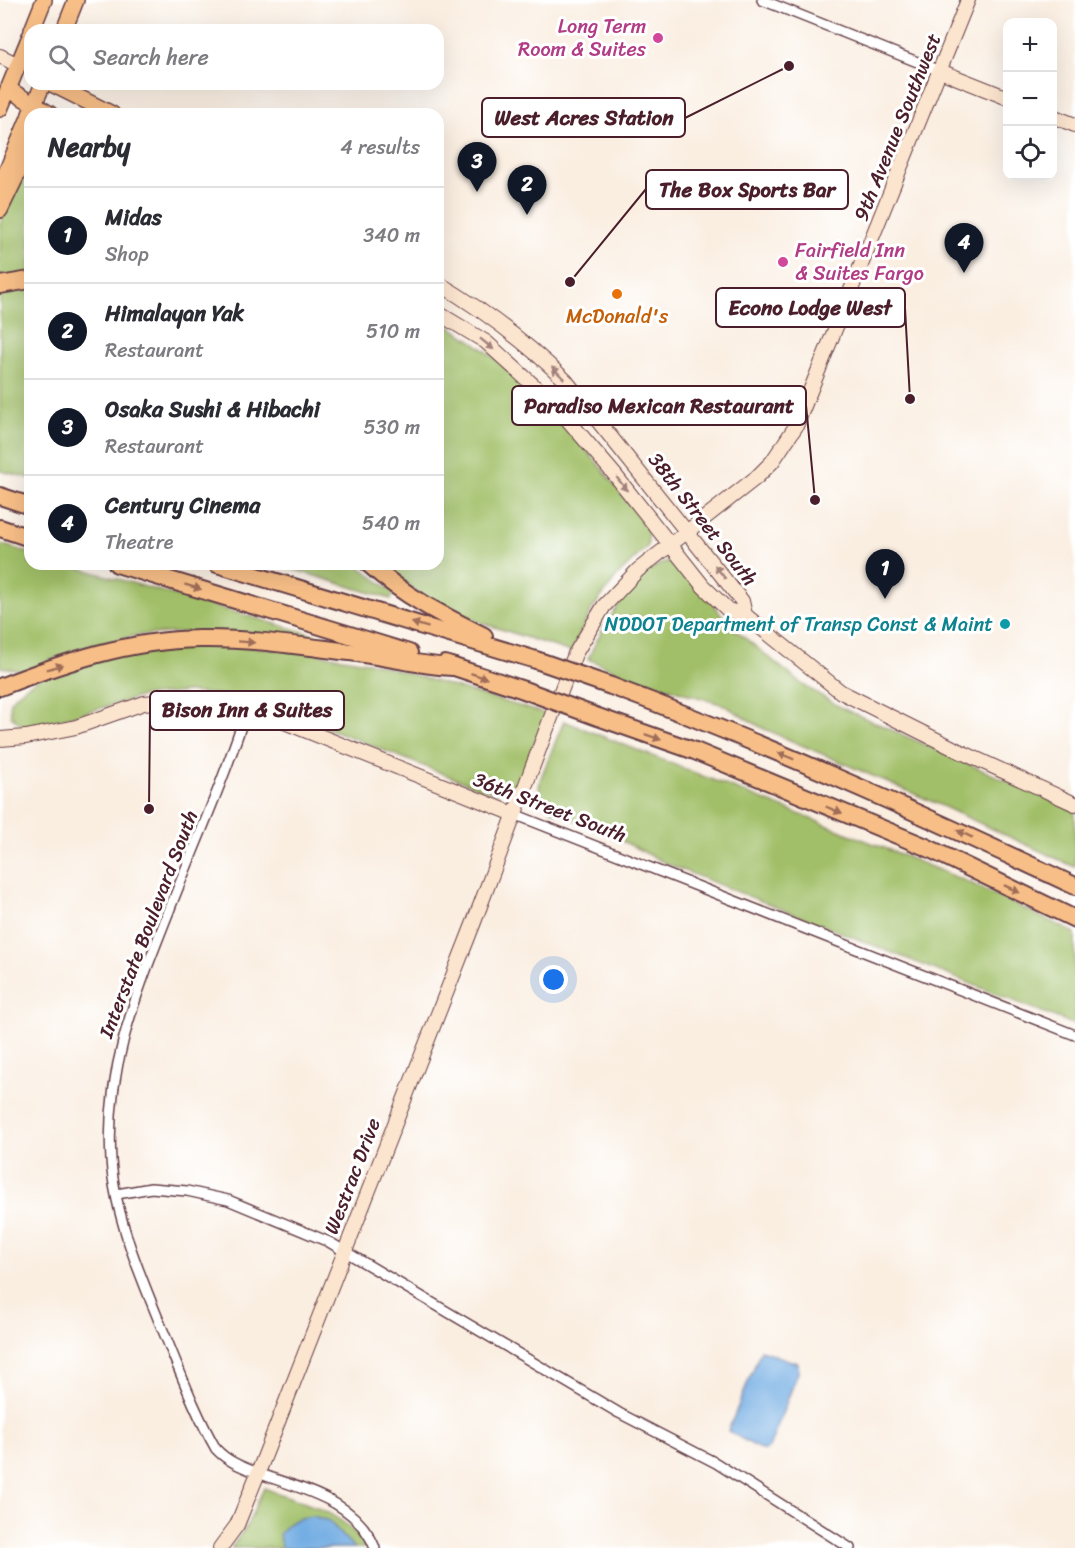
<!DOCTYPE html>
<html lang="en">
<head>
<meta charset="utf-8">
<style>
  body { margin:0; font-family:Sriracha,sans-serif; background:#f2f2f3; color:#2b2b33 }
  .controls { position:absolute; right:18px; top:18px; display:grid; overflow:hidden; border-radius:12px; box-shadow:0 6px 24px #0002 }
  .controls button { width:54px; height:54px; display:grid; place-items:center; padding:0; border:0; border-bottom:2px solid #e1e1e2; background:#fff; color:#2b2b33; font:30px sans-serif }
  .you { position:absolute; left:554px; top:980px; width:21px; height:21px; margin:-15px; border:4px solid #fff; border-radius:50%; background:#1a73e8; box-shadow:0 0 0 9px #1a73e833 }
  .badge { display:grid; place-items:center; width:39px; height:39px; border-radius:50%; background:#111827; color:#fff; font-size:20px; font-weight:700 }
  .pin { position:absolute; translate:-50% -50px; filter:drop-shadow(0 2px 3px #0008) }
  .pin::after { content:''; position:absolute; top:32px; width:21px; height:18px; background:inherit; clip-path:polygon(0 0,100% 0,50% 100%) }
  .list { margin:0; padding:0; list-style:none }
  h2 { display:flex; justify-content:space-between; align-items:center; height:78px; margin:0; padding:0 24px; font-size:26px }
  h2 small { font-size:20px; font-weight:400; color:#7c7c81 }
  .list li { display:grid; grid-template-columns:39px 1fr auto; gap:18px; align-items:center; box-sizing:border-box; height:96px; padding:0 24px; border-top:2px solid #e1e1e2 }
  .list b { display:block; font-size:22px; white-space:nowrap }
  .list p { margin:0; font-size:20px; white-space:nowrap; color:#7c7c81 }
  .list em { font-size:20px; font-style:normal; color:#7c7c81 }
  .icon { flex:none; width:33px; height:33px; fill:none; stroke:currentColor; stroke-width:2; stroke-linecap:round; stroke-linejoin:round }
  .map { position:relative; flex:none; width:1075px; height:1548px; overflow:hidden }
  .search { position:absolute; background:#fff; box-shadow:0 6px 24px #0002; left:24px; top:24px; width:420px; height:66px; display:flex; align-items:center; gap:15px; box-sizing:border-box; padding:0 21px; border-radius:18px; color:#7c7c81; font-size:22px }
  .panel { position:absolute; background:#fff; box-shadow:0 6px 24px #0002; left:24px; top:108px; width:420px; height:462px; border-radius:18px }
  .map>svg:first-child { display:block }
</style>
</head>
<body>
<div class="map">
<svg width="1075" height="1548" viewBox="0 0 1075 1548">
  <rect width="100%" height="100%" fill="#fff"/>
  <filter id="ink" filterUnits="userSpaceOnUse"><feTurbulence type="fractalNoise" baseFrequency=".0167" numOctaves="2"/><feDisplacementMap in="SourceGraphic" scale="12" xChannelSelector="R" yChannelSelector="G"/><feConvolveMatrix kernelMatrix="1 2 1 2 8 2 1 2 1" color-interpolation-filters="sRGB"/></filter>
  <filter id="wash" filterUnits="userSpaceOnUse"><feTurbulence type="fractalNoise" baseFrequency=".008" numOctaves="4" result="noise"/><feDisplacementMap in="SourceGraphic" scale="24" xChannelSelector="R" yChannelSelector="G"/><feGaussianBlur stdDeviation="1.35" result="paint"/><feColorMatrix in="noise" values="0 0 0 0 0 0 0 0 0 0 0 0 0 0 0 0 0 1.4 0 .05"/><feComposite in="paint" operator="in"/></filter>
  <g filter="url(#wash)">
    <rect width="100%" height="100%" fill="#faeee1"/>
    <g fill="#a1bf67" stroke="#766f49" stroke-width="1.5">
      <path d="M30,162V275L0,280V223Z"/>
      <path d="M30,288V478L0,471V294Z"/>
      <path d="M438,320C528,369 587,449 648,528V546L618,575L592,609L571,652L470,619L427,599L380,564H438Z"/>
      <path d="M0,544L30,553V564H65L315,635L316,642L190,632L138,635L78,649L24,671L0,667Z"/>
      <path d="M670,561L679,565L734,629L803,685L840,707L1075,811V867L940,805L762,728L724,705L626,675L588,659C600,631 637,566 670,561Z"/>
      <path d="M276,564H356L394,593L391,599Z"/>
      <path d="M213,644L301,651L373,663L546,714L518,784L498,793L479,788L320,725L262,704L223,695L188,692L143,696L31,728L20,724L11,716L10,701C54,652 151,649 213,644Z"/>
      <path d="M564,721L892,851L968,882L1075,933V1025L667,864L613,836L553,811L543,802L539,789L540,780Z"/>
      <path d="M264,1488C299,1502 347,1511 365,1548H231L246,1527Z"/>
    </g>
    <g fill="#73ade3" stroke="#5e6687" stroke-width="1.5">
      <path d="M761,1350L797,1363L799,1370L769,1448L763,1451L728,1431Z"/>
      <path d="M313,1516L329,1521L354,1548H282L279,1535C287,1521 297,1518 313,1516Z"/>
    </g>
  </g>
  <g filter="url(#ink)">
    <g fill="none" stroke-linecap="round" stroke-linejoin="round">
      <g stroke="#643e46" stroke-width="12">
        <g id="street">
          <path d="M762,0L940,71"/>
          <path d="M247,708C225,778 195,844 169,911C136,995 105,1068 111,1160C115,1215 138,1270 159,1321C177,1363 193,1409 216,1449C227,1461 240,1466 255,1472C300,1489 356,1499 375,1548"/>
          <path d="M514,814L1075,1035"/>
          <path d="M117,1194L151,1188L187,1191L228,1200L329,1242L619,1413L716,1463L850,1548"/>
        </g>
      </g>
      <g stroke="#643e46" stroke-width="16">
        <g id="secondary">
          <path d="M0,56L18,65"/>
          <path d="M940,71L1008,98"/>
          <path d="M1052,116L1075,125"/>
          <path d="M438,283C485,311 527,343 566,381L742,601L745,615"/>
          <path d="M438,313L486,342L556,406L615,475L703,586L728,610L745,615L841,692L957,750L1075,804"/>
          <path d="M0,739L26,737L76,727L144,703L190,699L215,702L262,713L514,814"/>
          <path d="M220,1548L237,1525L258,1473L474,922L575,654L604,606L638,570L757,477L772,462L796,426L968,0"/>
        </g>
      </g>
      <g stroke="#643e46" stroke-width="18">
        <g id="primary">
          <path d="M32,30L44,0"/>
          <path d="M64,30L76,0"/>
          <path d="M52,84L112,114"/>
          <path d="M8,89L50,114"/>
          <path d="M0,109L30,36"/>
          <path d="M30,114L43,84"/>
          <path d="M0,187L30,115"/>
          <path d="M0,210L30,148"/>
        </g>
      </g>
      <g stroke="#643e46" stroke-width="20">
        <g id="highway">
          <path d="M0,285L30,280"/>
          <path d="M0,496L30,506"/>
          <path d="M0,528L30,538"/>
          <path d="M117,564L409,653"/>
          <path d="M217,564L536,660"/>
          <path d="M369,564C404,596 442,615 484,636"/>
          <path d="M445,664L524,690"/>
          <path d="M611,686C769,745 922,814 1075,886"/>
          <path d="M0,687C64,662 130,640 199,639C249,638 300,646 350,652C385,656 418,666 454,667"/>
          <path d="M598,717L695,751L926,847L1075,919"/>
        </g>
      </g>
      <use href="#street" stroke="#fff" stroke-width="9"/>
      <use href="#secondary" stroke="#fce5cf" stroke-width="14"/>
      <use href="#primary" stroke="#f7be87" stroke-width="15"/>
      <use href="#highway" stroke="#f7be87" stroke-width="16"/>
      <g stroke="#643e46" stroke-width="20" stroke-linecap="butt">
        <g id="highway-bridge">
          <path d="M536,660L611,686"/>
          <path d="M524,690L598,717"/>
        </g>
      </g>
      <use href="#highway-bridge" stroke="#f7be87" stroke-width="16"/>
    </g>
    <defs><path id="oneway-solid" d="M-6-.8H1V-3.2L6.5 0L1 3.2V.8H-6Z" transform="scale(1.5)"/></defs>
    <g fill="#a3827d">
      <use href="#oneway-solid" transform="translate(487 344) rotate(39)"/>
      <use href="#oneway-solid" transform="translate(558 373) rotate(-136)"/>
      <use href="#oneway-solid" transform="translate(622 484) rotate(52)"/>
      <use href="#oneway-solid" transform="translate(720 572) rotate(-128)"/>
    </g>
    <g fill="#a06e59">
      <use href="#oneway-solid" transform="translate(193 587) rotate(17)"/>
      <use href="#oneway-solid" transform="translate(420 625) rotate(-163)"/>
      <use href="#oneway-solid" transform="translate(246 642) rotate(4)"/>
      <use href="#oneway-solid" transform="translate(55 667) rotate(-17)"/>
      <use href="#oneway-solid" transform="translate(479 676) rotate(19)"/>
      <use href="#oneway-solid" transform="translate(653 737) rotate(19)"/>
      <use href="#oneway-solid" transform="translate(786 756) rotate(-157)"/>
      <use href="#oneway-solid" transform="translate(834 810) rotate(23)"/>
      <use href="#oneway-solid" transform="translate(965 834) rotate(-155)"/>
      <use href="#oneway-solid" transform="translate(1012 889) rotate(26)"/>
    </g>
  </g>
  <g fill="#d1479c" stroke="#fff" stroke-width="2">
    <circle cx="658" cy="38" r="6"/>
    <circle cx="783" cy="262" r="6"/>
  </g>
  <circle fill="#e8710a" stroke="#fff" stroke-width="2" cx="617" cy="294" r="6"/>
  <circle fill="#0f9aa8" stroke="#fff" stroke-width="2" cx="1005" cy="624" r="6"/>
  <g text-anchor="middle" stroke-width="6" stroke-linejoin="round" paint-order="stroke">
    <g font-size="20" fill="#b23c85" stroke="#fff" text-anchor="end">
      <text x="646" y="33">Long Term<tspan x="646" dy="23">Room &amp; Suites</tspan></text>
      <text x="795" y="257" text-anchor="start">Fairfield Inn<tspan x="795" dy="23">&amp; Suites Fargo</tspan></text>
    </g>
    <g font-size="20" fill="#4a1f2b" stroke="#fff">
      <text transform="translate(897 127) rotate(-68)" y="7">9th Avenue Southwest</text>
      <text transform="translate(703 519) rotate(52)" y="7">38th Street South</text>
      <text transform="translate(550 807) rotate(21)" y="7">36th Street South</text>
      <text transform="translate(148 924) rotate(-69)" y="7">Interstate Boulevard South</text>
      <text transform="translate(352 1176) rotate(-69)" y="7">Westrac Drive</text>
    </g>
    <g font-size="20" fill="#c56008" stroke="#fff">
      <text x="617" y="323">McDonald's</text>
    </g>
    <g font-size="20" fill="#0d838f" stroke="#fff" text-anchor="end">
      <text x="993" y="631">NDDOT Department of Transp Const &amp; Maint</text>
    </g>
  </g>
  <path fill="none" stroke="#4a1f2b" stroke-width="2" d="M789 66L685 118M570 282L646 189M910 399L905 308M815 500L806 405M149 809L150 710"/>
  <g fill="#4a1f2b" stroke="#fff" stroke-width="2">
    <circle cx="789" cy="66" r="6"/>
    <circle cx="570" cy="282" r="6"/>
    <circle cx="910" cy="399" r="6"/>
    <circle cx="815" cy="500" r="6"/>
    <circle cx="149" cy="809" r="6"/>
  </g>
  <g fill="#fff" stroke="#4a1f2b" stroke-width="2">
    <rect x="482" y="98" width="203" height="39" rx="6"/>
    <rect x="646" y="170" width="202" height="39" rx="6"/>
    <rect x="716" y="288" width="189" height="39" rx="6"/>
    <rect x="512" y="386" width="294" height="39" rx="6"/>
    <rect x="150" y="691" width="194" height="39" rx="6"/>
  </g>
  <g font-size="21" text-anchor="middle" font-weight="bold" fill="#4a1f2b">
    <text x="584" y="125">West Acres Station</text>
    <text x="747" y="197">The Box Sports Bar</text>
    <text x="810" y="315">Econo Lodge West</text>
    <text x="659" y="413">Paradiso Mexican Restaurant</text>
    <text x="247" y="717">Bison Inn &amp; Suites</text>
  </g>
</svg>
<div class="controls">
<button>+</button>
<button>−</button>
<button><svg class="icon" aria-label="locate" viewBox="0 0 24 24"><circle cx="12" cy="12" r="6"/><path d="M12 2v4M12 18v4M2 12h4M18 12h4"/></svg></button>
</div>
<div class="you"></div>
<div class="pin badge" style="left:885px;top:599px">1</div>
<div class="pin badge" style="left:527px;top:215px">2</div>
<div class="pin badge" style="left:477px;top:192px">3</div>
<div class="pin badge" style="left:964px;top:273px">4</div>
<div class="search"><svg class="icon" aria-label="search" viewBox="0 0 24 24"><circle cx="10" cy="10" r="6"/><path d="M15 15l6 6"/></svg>Search here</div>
<section class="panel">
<h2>Nearby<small>4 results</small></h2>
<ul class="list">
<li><span class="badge">1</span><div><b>Midas</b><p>Shop</p></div><em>340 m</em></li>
<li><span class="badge">2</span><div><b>Himalayan Yak</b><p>Restaurant</p></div><em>510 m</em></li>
<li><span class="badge">3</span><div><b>Osaka Sushi &amp; Hibachi</b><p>Restaurant</p></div><em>530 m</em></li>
<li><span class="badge">4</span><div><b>Century Cinema</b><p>Theatre</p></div><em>540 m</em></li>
</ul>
</section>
</div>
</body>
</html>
